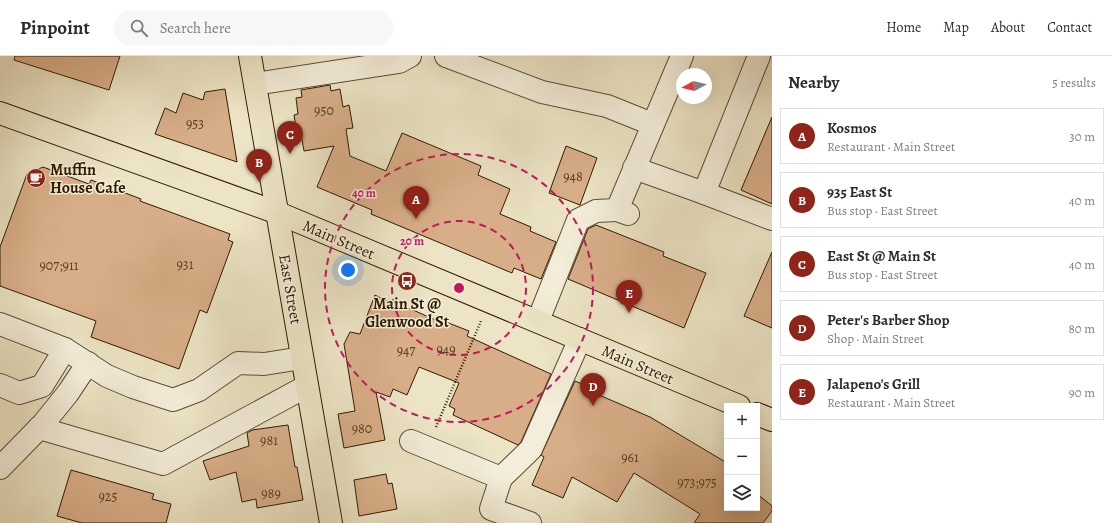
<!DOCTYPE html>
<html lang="en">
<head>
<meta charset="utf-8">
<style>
  body { margin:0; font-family:Alegreya,serif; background:#f7f7f7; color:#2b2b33 }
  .controls { position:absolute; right:12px; bottom:12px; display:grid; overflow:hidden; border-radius:0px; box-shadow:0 4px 16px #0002 }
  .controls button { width:36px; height:36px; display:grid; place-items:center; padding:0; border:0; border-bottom:1px solid #e1e1e2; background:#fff; color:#2b2b33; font:20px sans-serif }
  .compass { position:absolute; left:676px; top:12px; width:36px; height:36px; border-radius:50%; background:#fff; box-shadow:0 4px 16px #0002; rotate:262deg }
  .you { position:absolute; left:348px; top:214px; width:14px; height:14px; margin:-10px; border:3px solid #fff; border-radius:50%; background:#1a73e8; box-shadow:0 0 0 6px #1a73e833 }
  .badge { display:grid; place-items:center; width:26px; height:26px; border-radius:50%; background:#8f2418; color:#fff; font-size:13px; font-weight:700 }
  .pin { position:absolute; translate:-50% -33px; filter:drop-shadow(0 1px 2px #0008) }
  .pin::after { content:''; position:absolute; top:21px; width:14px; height:12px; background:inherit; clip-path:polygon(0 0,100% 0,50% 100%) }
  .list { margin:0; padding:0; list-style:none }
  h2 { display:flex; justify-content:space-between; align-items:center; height:52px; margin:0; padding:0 16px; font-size:17px }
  h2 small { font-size:13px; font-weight:400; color:#7c7c81 }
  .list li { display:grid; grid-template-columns:26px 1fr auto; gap:12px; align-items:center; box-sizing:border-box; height:56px; margin:0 8px 8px; padding:0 8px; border:1px solid #e1e1e2; border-radius:0px }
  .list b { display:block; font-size:15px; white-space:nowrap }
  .list p { margin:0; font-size:13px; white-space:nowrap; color:#7c7c81 }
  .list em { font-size:13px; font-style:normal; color:#7c7c81 }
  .icon { flex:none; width:22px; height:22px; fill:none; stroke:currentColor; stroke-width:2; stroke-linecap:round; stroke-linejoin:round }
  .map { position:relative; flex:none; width:772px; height:467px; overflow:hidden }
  header { display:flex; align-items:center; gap:24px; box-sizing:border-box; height:56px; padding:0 20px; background:#fff; border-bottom:1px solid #e1e1e2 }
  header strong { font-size:19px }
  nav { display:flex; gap:22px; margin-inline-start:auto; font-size:14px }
  .search { width:280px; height:36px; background:#f7f7f7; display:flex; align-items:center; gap:10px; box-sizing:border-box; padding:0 14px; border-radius:22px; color:#7c7c81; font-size:15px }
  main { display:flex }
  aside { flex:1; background:#fff }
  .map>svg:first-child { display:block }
</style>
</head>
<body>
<header>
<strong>Pinpoint</strong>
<div class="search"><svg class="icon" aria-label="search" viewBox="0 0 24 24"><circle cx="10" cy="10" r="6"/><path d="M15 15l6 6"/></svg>Search here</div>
<nav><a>Home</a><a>Map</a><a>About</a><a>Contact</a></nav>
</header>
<main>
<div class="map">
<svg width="772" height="467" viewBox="0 0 772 467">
  <rect width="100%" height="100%" fill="#ece4c5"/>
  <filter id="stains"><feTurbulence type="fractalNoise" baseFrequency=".005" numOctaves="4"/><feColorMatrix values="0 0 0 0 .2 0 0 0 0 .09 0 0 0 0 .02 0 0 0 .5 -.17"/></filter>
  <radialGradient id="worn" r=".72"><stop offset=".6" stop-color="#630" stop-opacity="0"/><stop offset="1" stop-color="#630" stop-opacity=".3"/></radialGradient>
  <g fill="#d8ae88" stroke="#2f1b02">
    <path d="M15,0H120L109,34L14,4Z"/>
    <path d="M330,29L331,35L340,33L343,51L349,49L353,72L346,73L350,100L386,115L402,77L481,110L478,119L510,133L500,158L531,171L530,175L556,186L541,223L514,212L512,217L371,158L372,154L317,131L334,90L304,95L301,78L297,79L294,59L298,58L296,42L302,41L301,34Z"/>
    <path d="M225,33L237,106L155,78L165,52L176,57L183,37L203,44L205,36Z"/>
    <path d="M772,61V148L741,134Z"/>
    <path d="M566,90L597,102L580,149L549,137Z"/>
    <path d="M43,111L89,128L91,124L141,143L140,145L230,178L228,184L233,186L207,257L200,254L179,313L91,281L96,265L0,230V191L27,118Z"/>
    <path d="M596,169L664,196L663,200L706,217L684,272L568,223L588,173Z"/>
    <path d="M772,196V272L744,260Z"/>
    <path d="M375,239L403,253L404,250L440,266L441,264L469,275L467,280L551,318L521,386L518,389L453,359L455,353L449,350L459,327L419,311L407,339L393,333L390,341L376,336L385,384L344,392L338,358L355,355L344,288L350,276L360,278Z"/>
    <path d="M575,325L600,336L599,339L650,361L727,407V452H757V438L772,450V455L763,467H694L700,458L634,417L617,446L572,421L563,442L532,429L544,401L541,399Z"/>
    <path d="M288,369L295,411H297L303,444L257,452L256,443L242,446L236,416L210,424L203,405L249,390L247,377L252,374Z"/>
    <path d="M71,414L154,438L152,443L171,448L166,467H82L57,460Z"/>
    <path d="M386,418L388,428L392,427L397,453L359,460L354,424Z"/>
  </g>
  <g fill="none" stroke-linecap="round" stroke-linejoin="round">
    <g stroke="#5e4d33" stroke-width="24">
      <g id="minor">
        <path d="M446,0L542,36L607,50L652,68"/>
        <path d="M255,28L399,6L410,0"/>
        <path d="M634,112L704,137L772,163"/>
        <path d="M704,137L759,0"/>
        <path d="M628,158L617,154L682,0"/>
        <path d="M538,265L578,164L596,155L617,154"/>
        <path d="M0,268L65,293L107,320L133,331L173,344L199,334L238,307L264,308L302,302"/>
        <path d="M0,329L19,337L42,330L65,293"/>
        <path d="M39,372L163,408L307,330"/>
        <path d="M411,385L501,422L491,453L530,467"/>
        <path d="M0,412L43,368L68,337L88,307"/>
        <path d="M501,422L531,393L580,283"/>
      </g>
    </g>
    <g stroke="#2f1b02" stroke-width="24">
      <g id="major">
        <path d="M250,0L331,467"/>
        <path d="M0,57L278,157L739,350"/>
        <path d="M757,358L772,364"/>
      </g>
    </g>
    <path stroke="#2f1b02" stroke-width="2.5" stroke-dasharray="1 2" stroke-linecap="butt" d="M436,371L481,265"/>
    <use href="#minor" stroke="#f3edd9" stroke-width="22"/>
    <use href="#major" stroke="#ece4c5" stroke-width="22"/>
  </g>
  <g fill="none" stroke="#c2185b" stroke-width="2" stroke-dasharray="7 5">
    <circle cx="459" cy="232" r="67"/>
    <circle cx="459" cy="232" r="134"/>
  </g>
  <defs>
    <g id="cafe-disc" transform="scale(1)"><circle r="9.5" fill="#8f2418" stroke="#f3edd9"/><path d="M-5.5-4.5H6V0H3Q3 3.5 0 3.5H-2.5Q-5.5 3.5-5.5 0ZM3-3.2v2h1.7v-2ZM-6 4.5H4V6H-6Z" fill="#fff"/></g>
    <g id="bus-disc" transform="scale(1)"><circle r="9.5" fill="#8f2418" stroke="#f3edd9"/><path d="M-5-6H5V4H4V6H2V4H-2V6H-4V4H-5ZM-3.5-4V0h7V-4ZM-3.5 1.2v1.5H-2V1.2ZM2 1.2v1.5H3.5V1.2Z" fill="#fff"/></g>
  </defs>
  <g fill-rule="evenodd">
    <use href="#cafe-disc" x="36" y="122"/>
    <use href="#bus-disc" x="407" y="225"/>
  </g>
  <g text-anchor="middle" stroke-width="3" stroke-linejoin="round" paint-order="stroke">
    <g font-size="14" fill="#594024">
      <text x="324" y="59">950</text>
      <text x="195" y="72">953</text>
      <text x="573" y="125">948</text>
      <text x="185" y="213">931</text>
      <text x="59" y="214">907;911</text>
      <text x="446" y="298">949</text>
      <text x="406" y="299">947</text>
      <text x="362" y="377">980</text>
      <text x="269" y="389">981</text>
      <text x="630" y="406">961</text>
      <text x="697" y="431">973;975</text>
      <text x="271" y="442">989</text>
      <text x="108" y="445">925</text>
    </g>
    <g font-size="16" font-weight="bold" fill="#2f1b02" stroke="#f3edd9" text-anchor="start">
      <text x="50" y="119">Muffin<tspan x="50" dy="18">House Cafe</tspan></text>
      <text x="407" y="253" text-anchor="middle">Main St @<tspan x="407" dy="18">Glenwood St</tspan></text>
    </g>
    <g font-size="16" fill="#2f1b02" stroke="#f3edd9">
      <text transform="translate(339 183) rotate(23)" y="6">Main Street</text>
      <text transform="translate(291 233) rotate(80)" y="6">East Street</text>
      <text transform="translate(638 308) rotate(23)" y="6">Main Street</text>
    </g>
  </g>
  <circle cx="459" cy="232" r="6" fill="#c2185b" stroke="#f3edd9" stroke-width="2"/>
  <g font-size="12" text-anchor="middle" font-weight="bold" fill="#c2185b" stroke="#f3edd9" stroke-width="3" stroke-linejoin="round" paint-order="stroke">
    <text x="364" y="141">40 m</text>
    <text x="412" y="189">20 m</text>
  </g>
  <rect width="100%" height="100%" filter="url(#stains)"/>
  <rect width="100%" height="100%" fill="url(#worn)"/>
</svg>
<div class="controls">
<button>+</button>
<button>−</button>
<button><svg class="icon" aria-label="layers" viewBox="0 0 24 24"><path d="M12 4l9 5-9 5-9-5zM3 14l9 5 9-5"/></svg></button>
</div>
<svg class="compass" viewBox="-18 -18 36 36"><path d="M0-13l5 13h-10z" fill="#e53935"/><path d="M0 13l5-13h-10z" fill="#7c7c81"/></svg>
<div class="you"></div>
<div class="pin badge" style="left:416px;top:163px">A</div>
<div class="pin badge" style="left:259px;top:126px">B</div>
<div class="pin badge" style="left:290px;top:98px">C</div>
<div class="pin badge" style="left:593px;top:350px">D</div>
<div class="pin badge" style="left:629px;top:257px">E</div>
</div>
<aside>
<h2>Nearby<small>5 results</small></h2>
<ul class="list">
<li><span class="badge">A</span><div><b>Kosmos</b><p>Restaurant · Main Street</p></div><em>30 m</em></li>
<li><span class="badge">B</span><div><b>935 East St</b><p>Bus stop · East Street</p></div><em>40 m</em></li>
<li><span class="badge">C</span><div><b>East St @ Main St</b><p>Bus stop · East Street</p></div><em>40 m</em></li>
<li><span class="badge">D</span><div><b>Peter's Barber Shop</b><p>Shop · Main Street</p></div><em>80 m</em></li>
<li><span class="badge">E</span><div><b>Jalapeno's Grill</b><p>Restaurant · Main Street</p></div><em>90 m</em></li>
</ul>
</aside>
</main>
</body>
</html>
